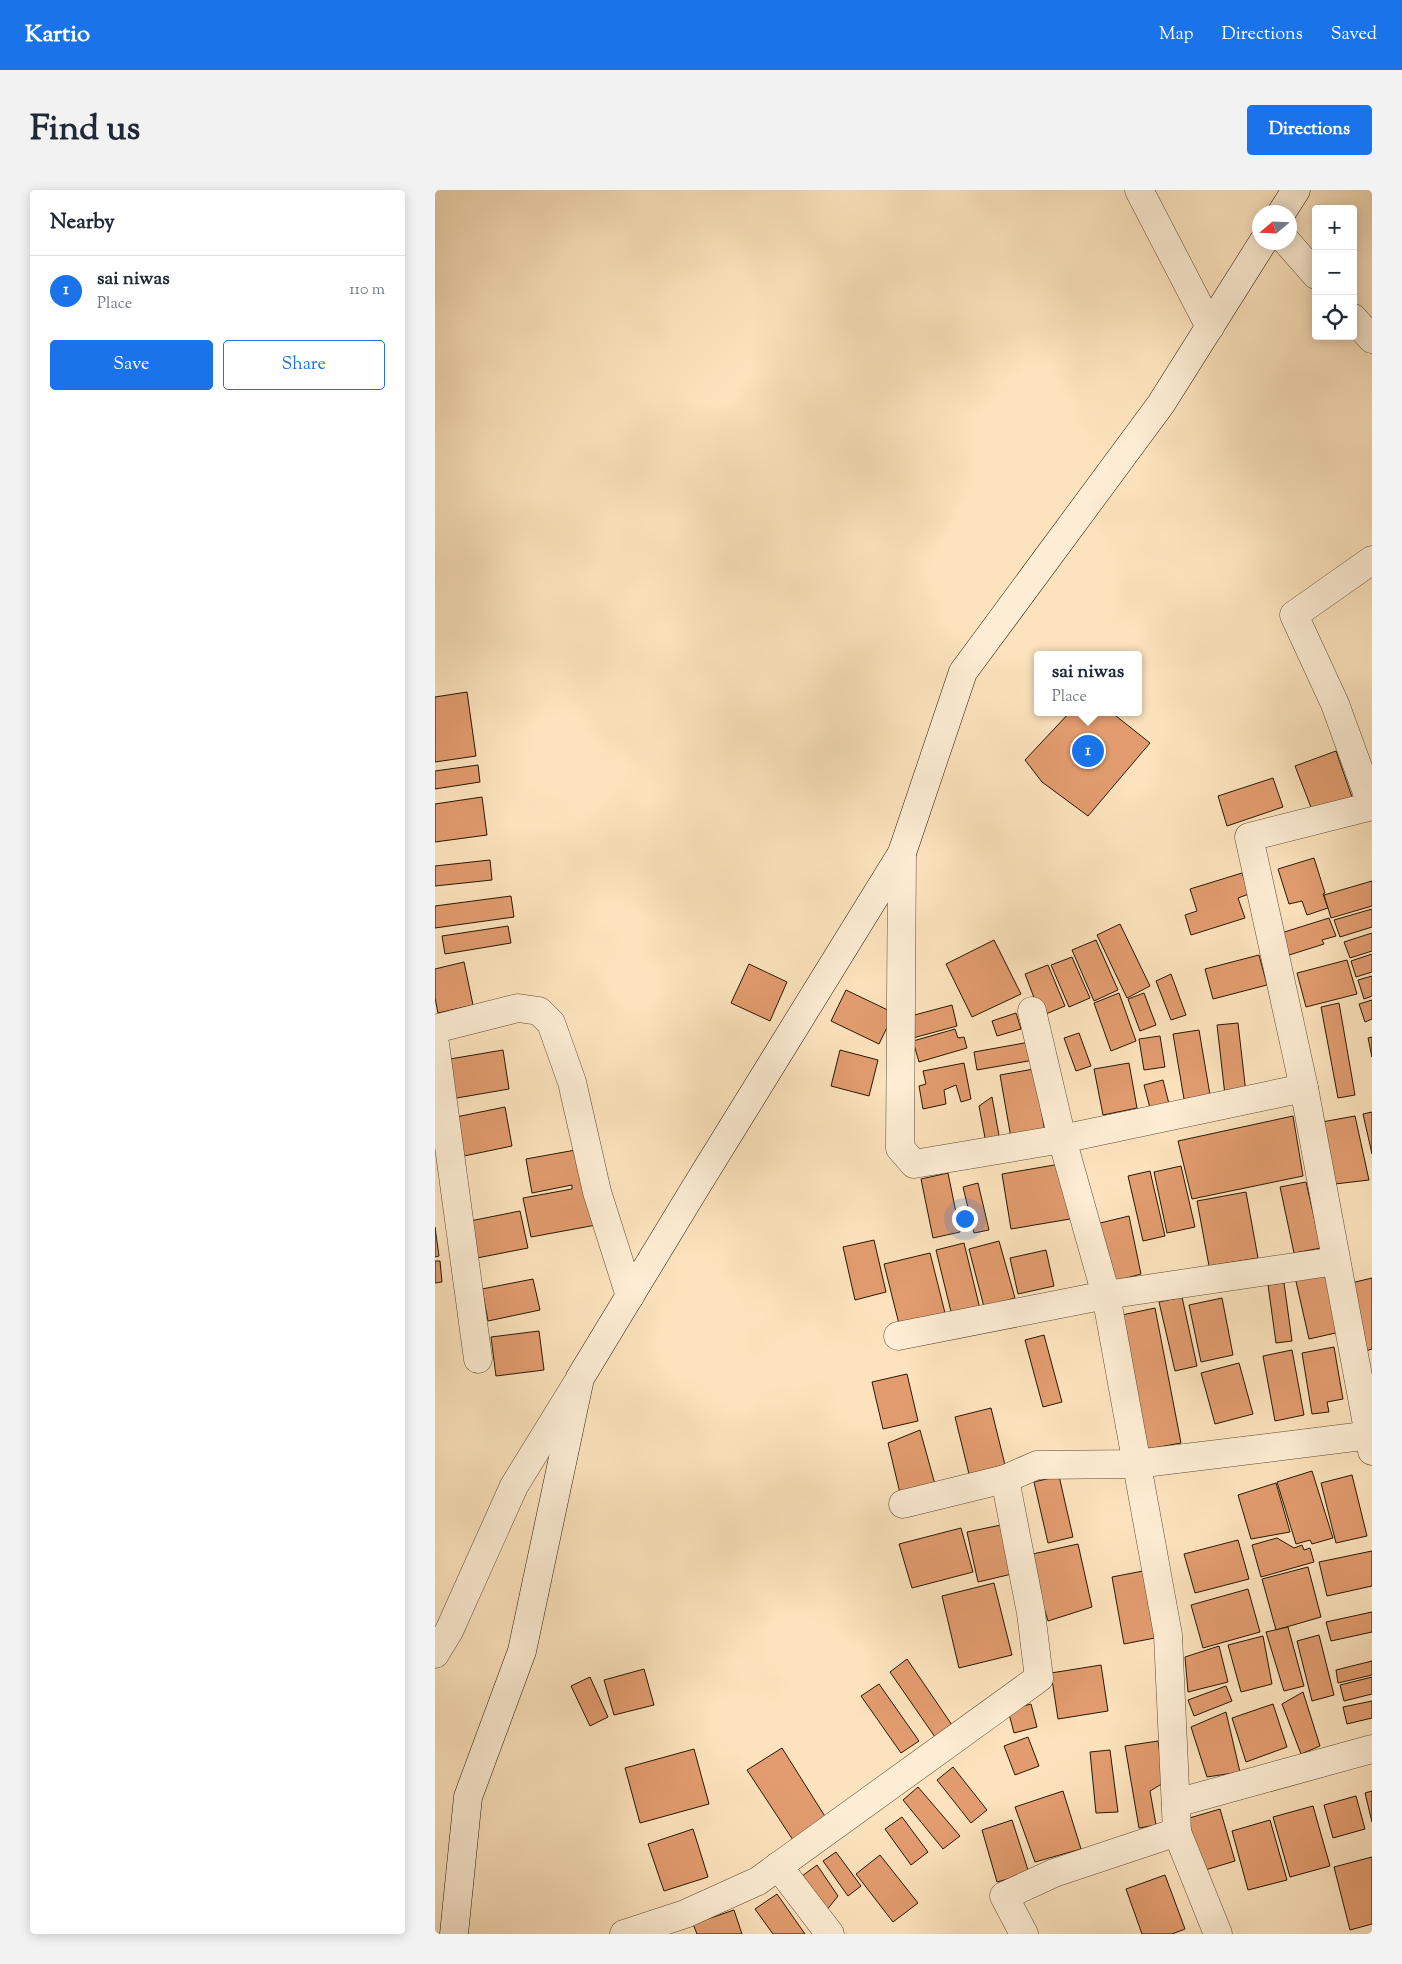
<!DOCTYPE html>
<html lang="en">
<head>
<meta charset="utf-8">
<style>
  body { margin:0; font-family:"Sorts Mill Goudy",serif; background:#f2f2f3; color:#1f2937 }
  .controls { position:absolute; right:15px; top:15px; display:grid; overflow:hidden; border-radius:5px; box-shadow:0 2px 12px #0003 }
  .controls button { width:45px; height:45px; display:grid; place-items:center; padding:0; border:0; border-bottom:1px solid #e0e1e3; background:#fff; color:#1f2937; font:25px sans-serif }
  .compass { position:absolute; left:817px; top:15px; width:45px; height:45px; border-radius:50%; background:#fff; box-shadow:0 2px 12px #0003; rotate:251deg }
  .you { position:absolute; left:529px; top:1028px; width:18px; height:18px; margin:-12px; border:4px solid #fff; border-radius:50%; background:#1a73e8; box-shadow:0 0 0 8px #1a73e833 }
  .badge { display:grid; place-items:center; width:32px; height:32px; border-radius:50%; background:#1a73e8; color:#fff; font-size:16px; font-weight:700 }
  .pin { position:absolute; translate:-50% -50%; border:2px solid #fff; box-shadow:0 1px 5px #0006 }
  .popup { position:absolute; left:599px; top:461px; width:108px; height:65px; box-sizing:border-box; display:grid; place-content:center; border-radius:5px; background:#fff; filter:drop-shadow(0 1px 4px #0005); font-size:16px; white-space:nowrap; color:#747a83 }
  .popup b { font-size:19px; color:#1f2937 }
  .popup::after { content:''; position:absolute; left:50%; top:100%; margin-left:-10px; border:10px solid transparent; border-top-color:#fff }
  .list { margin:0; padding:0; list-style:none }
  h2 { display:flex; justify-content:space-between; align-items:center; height:65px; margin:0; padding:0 20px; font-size:21px }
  h2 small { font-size:16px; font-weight:400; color:#747a83 }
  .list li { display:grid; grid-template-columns:32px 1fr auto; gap:15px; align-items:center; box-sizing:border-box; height:70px; padding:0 20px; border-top:1px solid #e0e1e3 }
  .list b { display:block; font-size:19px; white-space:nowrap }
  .list p { margin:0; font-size:16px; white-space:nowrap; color:#747a83 }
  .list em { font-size:16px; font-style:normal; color:#747a83 }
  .actions { display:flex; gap:10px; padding:15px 20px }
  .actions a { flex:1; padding:11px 0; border:1px solid #1a73e8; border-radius:5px; text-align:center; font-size:18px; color:#1a73e8 }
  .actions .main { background:#1a73e8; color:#fff }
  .icon { flex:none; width:28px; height:28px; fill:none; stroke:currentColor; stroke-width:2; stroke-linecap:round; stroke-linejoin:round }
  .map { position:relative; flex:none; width:937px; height:1744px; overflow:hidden; border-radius:5px }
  header { display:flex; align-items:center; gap:30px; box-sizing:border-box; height:70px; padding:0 25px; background:#1a73e8; color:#fff }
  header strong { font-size:24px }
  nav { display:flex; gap:28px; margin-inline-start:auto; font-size:18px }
  .intro { display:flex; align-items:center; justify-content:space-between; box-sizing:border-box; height:120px; padding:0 30px }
  h1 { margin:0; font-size:35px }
  .button { padding:12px 22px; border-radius:5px; background:#1a73e8; color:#fff; font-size:18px; font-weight:700 }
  main { display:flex; gap:30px; padding:0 30px }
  aside { flex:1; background:#fff; border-radius:5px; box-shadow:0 2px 12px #0003 }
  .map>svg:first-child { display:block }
</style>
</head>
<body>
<header>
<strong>Kartio</strong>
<nav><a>Map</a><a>Directions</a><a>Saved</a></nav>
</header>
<div class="intro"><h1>Find us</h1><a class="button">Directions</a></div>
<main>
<aside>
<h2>Nearby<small></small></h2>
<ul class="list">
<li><span class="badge">1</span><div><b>sai niwas</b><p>Place</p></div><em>110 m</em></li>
</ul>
<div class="actions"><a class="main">Save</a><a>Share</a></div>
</aside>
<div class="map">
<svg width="937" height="1744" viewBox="0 0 937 1744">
  <rect width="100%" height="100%" fill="#fce3bd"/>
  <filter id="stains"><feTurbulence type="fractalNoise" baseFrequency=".004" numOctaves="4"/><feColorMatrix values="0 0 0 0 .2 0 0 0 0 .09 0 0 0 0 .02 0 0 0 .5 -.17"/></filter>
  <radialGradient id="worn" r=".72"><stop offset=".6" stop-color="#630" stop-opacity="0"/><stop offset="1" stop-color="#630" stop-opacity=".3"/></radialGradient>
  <g fill="#e29c6f" stroke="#271804">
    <path d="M32,502L41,566L0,572V507Z"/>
    <path d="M635,522H676L715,553L653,626L607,592L590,570Z"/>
    <path d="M901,561L917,607L877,620L860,576Z"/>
    <path d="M43,575L45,592L0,599V581Z"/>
    <path d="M838,588L848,617L792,636L783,606Z"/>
    <path d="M47,607L52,645L0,652V614Z"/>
    <path d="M879,668L890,703L888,704L893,718L872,725L867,711L854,714L843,679Z"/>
    <path d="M55,670L57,690L0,696V676Z"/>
    <path d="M807,683L814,704L803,708L810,728L756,745L750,725L762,721L755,699Z"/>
    <path d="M937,691V716L896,728L889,705Z"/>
    <path d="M76,706L79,727L0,738V716Z"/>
    <path d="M937,719V737L905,747L899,730Z"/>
    <path d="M894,728L901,746L887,750L889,754L851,766L843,744Z"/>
    <path d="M685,734L715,796L692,808L662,745Z"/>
    <path d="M73,736L76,753L10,764L7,746Z"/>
    <path d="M937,743V761L915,768L909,752Z"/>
    <path d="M559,750L586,804L537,827L511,774Z"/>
    <path d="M661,750L683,800L659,811L637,760Z"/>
    <path d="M937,764V782L921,787L916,771Z"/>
    <path d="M824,765L832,795L778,809L770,779Z"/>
    <path d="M637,767L655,808L634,817L616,775Z"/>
    <path d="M912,770L922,804L871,817L862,783Z"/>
    <path d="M29,772L38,815L3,823L0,808V779Z"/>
    <path d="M314,774L352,792L335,831L296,813Z"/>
    <path d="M613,775L630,816L606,826L590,784Z"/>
    <path d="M736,784L751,825L736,830L721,791Z"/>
    <path d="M937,786V806L929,809L923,790Z"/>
    <path d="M411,800L459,823L444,854L396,831Z"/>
    <path d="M684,803L701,851L676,861L659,813Z"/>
    <path d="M709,803L721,835L705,841L693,809Z"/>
    <path d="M937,810V829L930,832L924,814Z"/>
    <path d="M904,813L920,905L903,908L886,817Z"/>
    <path d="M517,815L522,836L478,848L472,827Z"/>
    <path d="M581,823L586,839L562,846L557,831Z"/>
    <path d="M803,833L811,903L790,905L782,835Z"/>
    <path d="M520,839L523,848L529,847L532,858L484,872L478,851Z"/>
    <path d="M764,840L775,905L749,909L738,844Z"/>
    <path d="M644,843L656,876L641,881L629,848Z"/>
    <path d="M725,846L730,877L709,880L704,849Z"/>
    <path d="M937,847V867L933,848Z"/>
    <path d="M595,852L599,870L542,880L539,862Z"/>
    <path d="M68,860L74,899L16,909L9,870Z"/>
    <path d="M405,860L443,870L434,906L396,896Z"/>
    <path d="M529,873L536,909L526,912L521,895L509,900L511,914L488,919L484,896L491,894L488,881Z"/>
    <path d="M694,873L702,918L668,925L659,879Z"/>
    <path d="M599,879L610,942L576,948L565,885Z"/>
    <path d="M728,890L735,918L716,922L709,895Z"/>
    <path d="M557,907L565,951L551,953L544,916Z"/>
    <path d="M70,917L77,956L29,966L21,927Z"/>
    <path d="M937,922V964L928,924Z"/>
    <path d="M858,926L868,986L757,1009L743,951Z"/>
    <path d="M920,926L934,990L900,994L887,932Z"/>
    <path d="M146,959L161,1035L96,1047L88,1008L137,999V995L97,1003L91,969Z"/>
    <path d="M631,973L641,1028L576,1039L567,984Z"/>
    <path d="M746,976L760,1037L732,1043L719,982Z"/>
    <path d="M715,981L730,1046L708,1051L693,986Z"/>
    <path d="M513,983L525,1042L498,1048L486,989Z"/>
    <path d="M871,992L886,1058L859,1063L845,997Z"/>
    <path d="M543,993L554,1040L539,1043L528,997Z"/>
    <path d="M811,1002L823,1068L774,1076L762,1011Z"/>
    <path d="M85,1021L93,1058L42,1068L35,1031Z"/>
    <path d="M694,1026L706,1084L674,1093L661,1034Z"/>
    <path d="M0,1037L4,1066L0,1067Z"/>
    <path d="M439,1050L451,1102L420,1110L408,1057Z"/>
    <path d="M564,1051L580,1108L549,1117L534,1059Z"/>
    <path d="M529,1053L546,1123L518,1130L501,1060Z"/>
    <path d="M611,1060L619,1096L583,1104L575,1068Z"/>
    <path d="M495,1063L511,1127L465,1138L449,1074Z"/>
    <path d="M0,1071H5L7,1092L0,1093Z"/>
    <path d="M892,1080L905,1142L874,1149L860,1087Z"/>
    <path d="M937,1088V1159L928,1162L912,1094Z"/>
    <path d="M98,1089L105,1120L53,1131L47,1099Z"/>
    <path d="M849,1093L857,1151L841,1153L833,1095Z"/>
    <path d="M747,1107L762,1176L740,1181L724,1112Z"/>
    <path d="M787,1108L798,1165L766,1172L754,1115Z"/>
    <path d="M720,1118L746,1253L713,1259L687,1125Z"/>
    <path d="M104,1141L109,1180L61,1186L56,1147Z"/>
    <path d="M609,1145L627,1212L608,1217L590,1150Z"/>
    <path d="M899,1157L908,1209L892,1212L894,1222L877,1224L867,1163Z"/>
    <path d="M857,1160L869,1225L840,1231L828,1166Z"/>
    <path d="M804,1173L818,1224L780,1234L766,1183Z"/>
    <path d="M472,1184L483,1231L448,1239L437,1192Z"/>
    <path d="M556,1218L570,1275L534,1284L520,1227Z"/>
    <path d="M485,1240L501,1298L465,1303L453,1253Z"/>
    <path d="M877,1281L898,1348L877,1354L875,1350L861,1354L842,1292Z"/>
    <path d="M917,1285L932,1346L901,1353L886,1293Z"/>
    <path d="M624,1286L638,1347L613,1353L599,1292Z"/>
    <path d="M841,1293L855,1342L816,1349L803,1305Z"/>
    <path d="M566,1335L577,1384L543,1392L532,1342Z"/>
    <path d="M526,1338L538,1382L477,1398L464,1354Z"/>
    <path d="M842,1348L859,1358L867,1355L869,1360L875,1358L879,1372L826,1387L817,1355Z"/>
    <path d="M803,1350L814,1389L760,1403L749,1364Z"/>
    <path d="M643,1354L657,1417L613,1431L593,1365Z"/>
    <path d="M937,1361V1396L892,1406L884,1372Z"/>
    <path d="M873,1377L886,1427L841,1440L827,1389Z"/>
    <path d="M713,1380L725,1447L689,1454L677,1387Z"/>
    <path d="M559,1393L577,1465L524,1478L507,1406Z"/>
    <path d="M813,1399L825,1442L768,1458L756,1415Z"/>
    <path d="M937,1422V1442L896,1451L891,1432Z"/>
    <path d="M853,1437L869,1496L849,1501L831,1442Z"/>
    <path d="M884,1445L899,1505L877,1511L862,1451Z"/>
    <path d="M828,1446L837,1494L806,1502L793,1455Z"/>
    <path d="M784,1456L793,1492L753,1502L750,1467Z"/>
    <path d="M472,1469L517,1535L500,1547L455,1482Z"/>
    <path d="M937,1471V1485L903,1493L901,1480Z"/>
    <path d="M666,1475L673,1521L623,1529L616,1483Z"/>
    <path d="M209,1479L219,1515L179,1525L169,1490Z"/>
    <path d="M155,1487L173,1527L155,1536L136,1496Z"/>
    <path d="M937,1487V1504L909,1511L905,1495Z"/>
    <path d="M444,1494L484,1551L466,1563L426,1506Z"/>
    <path d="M791,1496L797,1511L759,1526L753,1510Z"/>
    <path d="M868,1502L885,1556L866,1564L847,1514Z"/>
    <path d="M937,1511V1528L912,1534L908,1517Z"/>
    <path d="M596,1514L602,1537L579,1543L573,1520Z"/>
    <path d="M838,1514L852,1557L811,1572L797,1528Z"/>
    <path d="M791,1522L805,1582L772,1587L756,1537Z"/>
    <path d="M593,1547L604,1576L580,1585L569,1556Z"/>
    <path d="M723,1551L730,1592L715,1601L721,1635L704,1638L690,1556Z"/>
    <path d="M347,1558L391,1628L358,1650L312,1580Z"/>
    <path d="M259,1559L274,1614L205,1633L190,1578Z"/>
    <path d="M675,1560L683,1622L661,1623L655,1562Z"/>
    <path d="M518,1577L552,1620L536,1633L502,1590Z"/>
    <path d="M483,1597L525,1646L508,1659L468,1610Z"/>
    <path d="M628,1601L646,1659L600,1672L580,1617Z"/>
    <path d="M937,1601V1632L930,1603Z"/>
    <path d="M921,1606L930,1639L898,1648L889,1615Z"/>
    <path d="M878,1616L895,1676L855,1687L838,1627Z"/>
    <path d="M785,1619L800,1671L767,1681L751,1629Z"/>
    <path d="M467,1627L493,1662L476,1675L450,1639Z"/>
    <path d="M577,1630L594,1683L562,1692L547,1640Z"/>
    <path d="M835,1630L852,1690L813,1700L797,1641Z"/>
    <path d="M258,1639L273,1687L229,1701L213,1654Z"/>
    <path d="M401,1662L426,1696L413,1706L388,1671Z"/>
    <path d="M445,1665L483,1713L458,1732L421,1684Z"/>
    <path d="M937,1667V1734L915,1740L899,1677Z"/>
    <path d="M382,1675L403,1706L391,1721L367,1686Z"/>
    <path d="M730,1685L750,1739L737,1744H707L691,1699Z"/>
    <path d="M342,1704L370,1744H338L320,1719Z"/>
    <path d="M299,1720L307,1744H262L258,1734Z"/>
  </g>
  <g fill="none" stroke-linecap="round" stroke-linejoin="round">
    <g stroke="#5c4b32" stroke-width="29">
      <g id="street">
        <path d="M704,0L775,137"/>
        <path d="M852,52L881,85"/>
        <path d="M918,128L937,149"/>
        <path d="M937,370L859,425L900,514L937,616L814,647L869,898L937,1261"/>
        <path d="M467,663L465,958L479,974L627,949L869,898"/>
        <path d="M597,821L627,949L671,1105L733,1445L742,1642L783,1744"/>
        <path d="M0,839L83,818L104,821L116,833L137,892L162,1002L195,1106"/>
        <path d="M0,854L43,1169"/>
        <path d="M463,1146L671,1105L901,1071"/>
        <path d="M468,1314L570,1289L602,1275L701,1274L937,1245"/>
        <path d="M0,1464L14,1441L79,1296L143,1192"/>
        <path d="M741,1613L937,1559"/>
        <path d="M343,1676L395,1744"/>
        <path d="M189,1744L250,1724L323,1691L604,1488L596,1423L570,1289"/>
        <path d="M589,1744L569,1706L619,1683L742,1642"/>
      </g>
    </g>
    <g stroke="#271804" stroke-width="29">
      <g id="secondary">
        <path d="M847,22L861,0"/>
        <path d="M19,1744L33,1607L87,1461L145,1188L259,1000L467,663L528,482L726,214L828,52"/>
      </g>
    </g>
    <use href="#street" stroke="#fdedd4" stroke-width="28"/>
    <use href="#secondary" stroke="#fdedd4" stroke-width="28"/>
  </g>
  <rect width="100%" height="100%" filter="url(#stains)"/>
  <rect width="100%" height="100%" fill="url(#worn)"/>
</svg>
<div class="controls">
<button>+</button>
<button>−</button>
<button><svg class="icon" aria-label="locate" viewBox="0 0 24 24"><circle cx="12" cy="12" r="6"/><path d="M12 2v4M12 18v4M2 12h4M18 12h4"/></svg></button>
</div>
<svg class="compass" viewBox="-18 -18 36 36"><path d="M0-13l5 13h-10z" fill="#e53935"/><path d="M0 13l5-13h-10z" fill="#747a83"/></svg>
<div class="you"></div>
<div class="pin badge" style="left:653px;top:561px">1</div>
<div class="popup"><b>sai niwas</b>Place</div>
</div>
</main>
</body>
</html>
